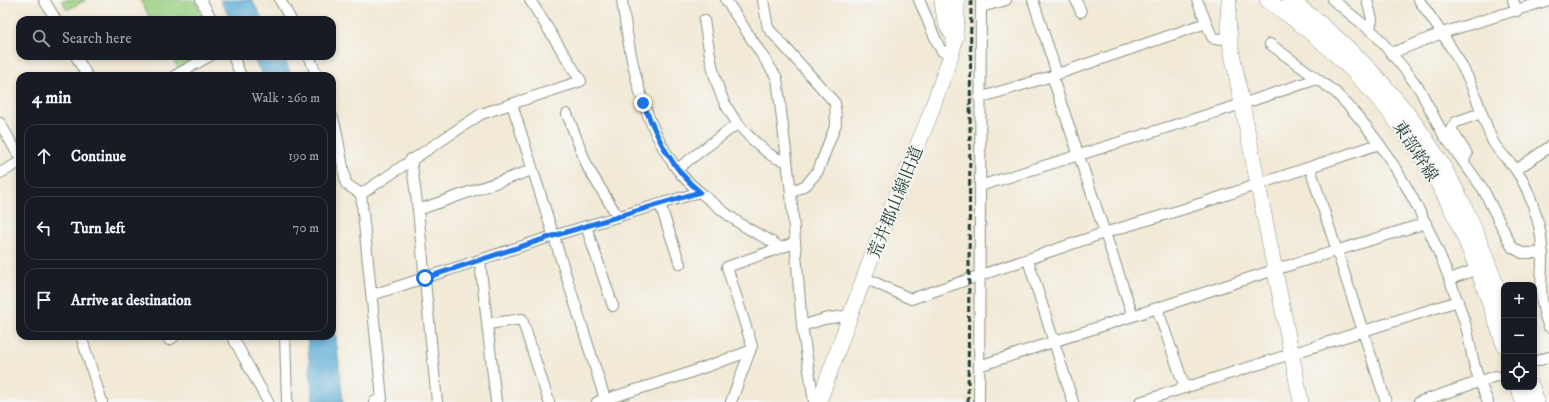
<!DOCTYPE html>
<html lang="en">
<head>
<meta charset="utf-8">
<style>
  body { margin:0; font-family:"IM FELL DW Pica","Noto Serif JP",serif; background:#20242c; color:#f1f3f6 }
  .controls { position:absolute; right:12px; bottom:12px; display:grid; overflow:hidden; border-radius:8px; box-shadow:0 2px 6px #0003 }
  .controls button { width:36px; height:36px; display:grid; place-items:center; padding:0; border:0; border-bottom:1px solid #363941; background:#171b24; color:#f1f3f6; font:20px sans-serif }
  .stop { position:absolute; width:12px; height:12px; margin:-9px; border:3px solid #1a73e8; border-radius:50%; background:#fff }
  .stop.end { background:#1a73e8; border-color:#fff; box-shadow:0 1px 4px #0008 }
  .list { margin:0; padding:0; list-style:none }
  h2 { display:flex; justify-content:space-between; align-items:center; height:52px; margin:0; padding:0 16px; font-size:17px }
  h2 small { font-size:13px; font-weight:400; color:#9ea1a6 }
  .list li { display:grid; grid-template-columns:26px 1fr auto; gap:12px; align-items:center; box-sizing:border-box; height:64px; margin:0 8px 8px; padding:0 8px; border:1px solid #363941; border-radius:12px }
  .list b { display:block; font-size:15px; white-space:nowrap }
  .list em { font-size:13px; font-style:normal; color:#9ea1a6 }
  .icon { flex:none; width:22px; height:22px; fill:none; stroke:currentColor; stroke-width:2; stroke-linecap:round; stroke-linejoin:round }
  .map { position:relative; flex:none; width:1549px; height:402px; overflow:hidden }
  .search { position:absolute; background:#171b24; box-shadow:0 2px 6px #0003; left:16px; top:16px; width:320px; height:44px; display:flex; align-items:center; gap:10px; box-sizing:border-box; padding:0 14px; border-radius:12px; color:#9ea1a6; font-size:15px }
  .panel { position:absolute; background:#171b24; box-shadow:0 2px 6px #0003; left:16px; top:72px; width:320px; height:268px; border-radius:12px }
  .map>svg:first-child { display:block }
</style>
</head>
<body>
<div class="map">
<svg width="1549" height="402" viewBox="0 0 1549 402">
  <rect width="100%" height="100%" fill="#f6f6f2"/>
  <filter id="ink" filterUnits="userSpaceOnUse"><feTurbulence type="fractalNoise" baseFrequency=".025" numOctaves="2"/><feDisplacementMap in="SourceGraphic" scale="8" xChannelSelector="R" yChannelSelector="G"/><feConvolveMatrix kernelMatrix="1 2 1 2 8 2 1 2 1" color-interpolation-filters="sRGB"/></filter>
  <filter id="wash" filterUnits="userSpaceOnUse"><feTurbulence type="fractalNoise" baseFrequency=".012" numOctaves="4" result="noise"/><feDisplacementMap in="SourceGraphic" scale="16" xChannelSelector="R" yChannelSelector="G"/><feGaussianBlur stdDeviation="0.9" result="paint"/><feColorMatrix in="noise" values="0 0 0 0 0 0 0 0 0 0 0 0 0 0 0 0 0 1.4 0 .05"/><feComposite in="paint" operator="in"/></filter>
  <g filter="url(#wash)">
    <rect width="100%" height="100%" fill="#f2e9d6"/>
    <g fill="#9bd182" stroke="#5d875b">
      <path d="M62,0H86L67,10Z"/>
      <path d="M140,0H194L206,20H151Z"/>
      <path d="M171,56H205L179,70Z"/>
    </g>
    <g fill="#5aacd5" stroke="#3c7484">
      <path d="M220,0H252L263,20H231Z"/>
      <path d="M252,56H283L292,76H263Z"/>
      <path d="M332,299L343,402H313L307,336H332Z"/>
    </g>
  </g>
  <g filter="url(#ink)">
    <g fill="none" stroke-linecap="round" stroke-linejoin="round">
      <g stroke="#889385" stroke-width="12">
        <g id="street">
          <path d="M44,0L56,20"/>
          <path d="M201,0L212,20"/>
          <path d="M280,0L291,20"/>
          <path d="M622,0C630,59 641,120 677,169C686,182 700,192 712,202C724,212 736,222 749,229C759,235 772,240 780,248"/>
          <path d="M726,0L777,78L791,193L802,326L814,402"/>
          <path d="M763,0L768,28L835,103L836,124L818,171L807,184L791,193"/>
          <path d="M919,0C923,8 938,48 942,51C945,52 949,52 952,53"/>
          <path d="M1033,0L1057,74"/>
          <path d="M1076,0L1081,12"/>
          <path d="M1197,0L1212,37L1215,39L1230,38"/>
          <path d="M1333,0L1375,34L1406,71L1420,90L1443,134L1483,189L1512,247L1522,253H1543"/>
          <path d="M1367,0L1372,19L1370,29"/>
          <path d="M1419,0C1437,26 1455,51 1469,80C1478,100 1484,122 1493,142C1499,153 1509,160 1516,170C1528,187 1534,206 1539,226C1548,262 1533,290 1549,327"/>
          <path d="M1513,0L1517,11"/>
          <path d="M981,7L1006,0"/>
          <path d="M704,20C713,73 716,110 761,147C769,154 775,160 787,160"/>
          <path d="M1270,44L1335,92C1398,153 1438,240 1465,323C1469,335 1470,347 1473,359C1476,374 1482,388 1488,402"/>
          <path d="M1392,53L1442,33L1549,0"/>
          <path d="M76,56L87,76"/>
          <path d="M233,56L241,76"/>
          <path d="M309,56L317,76"/>
          <path d="M174,76L210,56"/>
          <path d="M1052,76L1133,316"/>
          <path d="M979,98L1052,76L1206,23"/>
          <path d="M512,104L606,402"/>
          <path d="M567,114L588,168L618,217"/>
          <path d="M332,116L336,129L346,184L361,194L382,399L374,402"/>
          <path d="M1456,122L1481,113"/>
          <path d="M0,123L20,158"/>
          <path d="M1453,126L1451,129L1467,154L1463,162"/>
          <path d="M411,159L418,210"/>
          <path d="M1310,168L1386,402"/>
          <path d="M677,169L737,124"/>
          <path d="M1516,170L1549,147"/>
          <path d="M0,173L20,162"/>
          <path d="M980,186L1242,104L1317,79"/>
          <path d="M361,194L481,114L581,81L530,0"/>
          <path d="M660,204L680,264"/>
          <path d="M586,226L613,306"/>
          <path d="M1028,260L1073,402"/>
          <path d="M480,261L496,402"/>
          <path d="M865,278L911,299L1104,233L1184,209L1379,144"/>
          <path d="M1450,279L1477,269"/>
          <path d="M372,295L553,236L700,192"/>
          <path d="M1157,308L1185,388"/>
          <path d="M488,324L522,319L549,402"/>
          <path d="M802,326L824,319L851,315"/>
          <path d="M81,336L102,402"/>
          <path d="M232,336L268,402"/>
          <path d="M285,336L287,402"/>
          <path d="M169,340L175,336"/>
          <path d="M1537,361L1549,357"/>
          <path d="M979,366L1274,270L1426,223"/>
          <path d="M437,402L418,210L532,170"/>
          <path d="M597,402L683,375L750,351L752,346L727,267L794,243"/>
          <path d="M731,402L750,351"/>
          <path d="M979,402L981,0"/>
          <path d="M1140,402L1458,301"/>
          <path d="M1419,402L1496,376"/>
        </g>
      </g>
      <g stroke="#889385" stroke-width="16">
        <g id="secondary">
          <path d="M942,0C944,13 944,29 956,37"/>
          <path d="M1229,0L1228,20L1231,48L1301,402"/>
          <path d="M1267,0C1338,48 1397,111 1439,185C1467,236 1486,291 1504,345"/>
          <path d="M1290,0C1365,55 1427,126 1466,210C1481,242 1492,274 1504,307"/>
          <path d="M1518,387L1523,402"/>
          <path d="M1532,387L1537,402"/>
          <path d="M819,402L874,250L928,120L953,49L957,18V0"/>
        </g>
      </g>
      <use href="#street" stroke="#fff" stroke-width="10"/>
      <use href="#secondary" stroke="#fff" stroke-width="15"/>
      <path stroke="#1f3d34" stroke-width="3" stroke-dasharray="6 3" stroke-linecap="butt" d="M968,402L971,0"/>
    </g>
  </g>
  <g fill="none" stroke-linecap="round" stroke-linejoin="round" filter="url(#ink)">
    <path stroke="#1a73e8" stroke-width="5" d="M425,278L553,236L700,192C671,168 657,137 643,103"/>
  </g>
  <g text-anchor="middle" stroke-width="4" stroke-linejoin="round" paint-order="stroke">
    <g font-size="17" fill="#1f3d34" stroke="#f6f6f2">
      <text transform="translate(1416 151) rotate(57)" y="6">東部幹線</text>
      <text transform="translate(895 202) rotate(-68)" y="6">荒井郡山線旧道</text>
    </g>
  </g>
</svg>
<div class="controls">
<button>+</button>
<button>−</button>
<button><svg class="icon" aria-label="locate" viewBox="0 0 24 24"><circle cx="12" cy="12" r="6"/><path d="M12 2v4M12 18v4M2 12h4M18 12h4"/></svg></button>
</div>
<div class="stop" style="left:425px;top:278px"></div>
<div class="stop end" style="left:643px;top:103px"></div>
<div class="search"><svg class="icon" aria-label="search" viewBox="0 0 24 24"><circle cx="10" cy="10" r="6"/><path d="M15 15l6 6"/></svg>Search here</div>
<section class="panel">
<h2>4 min<small>Walk · 260 m</small></h2>
<ul class="list">
<li><svg class="icon" aria-label="ahead" viewBox="0 0 24 24"><path d="M12 20V5M6 11l6-6 6 6"/></svg><div><b>Continue</b></div><em>190 m</em></li>
<li><svg class="icon" aria-label="left" viewBox="0 0 24 24"><path d="M17 20v-9H6M10 6l-5 5 5 5"/></svg><div><b>Turn left</b></div><em>70 m</em></li>
<li><svg class="icon" aria-label="arrive" viewBox="0 0 24 24"><path d="M6 21V4h12l-3 4 3 4H6"/></svg><div><b>Arrive at destination</b></div></li>
</ul>
</section>
</div>
</body>
</html>
